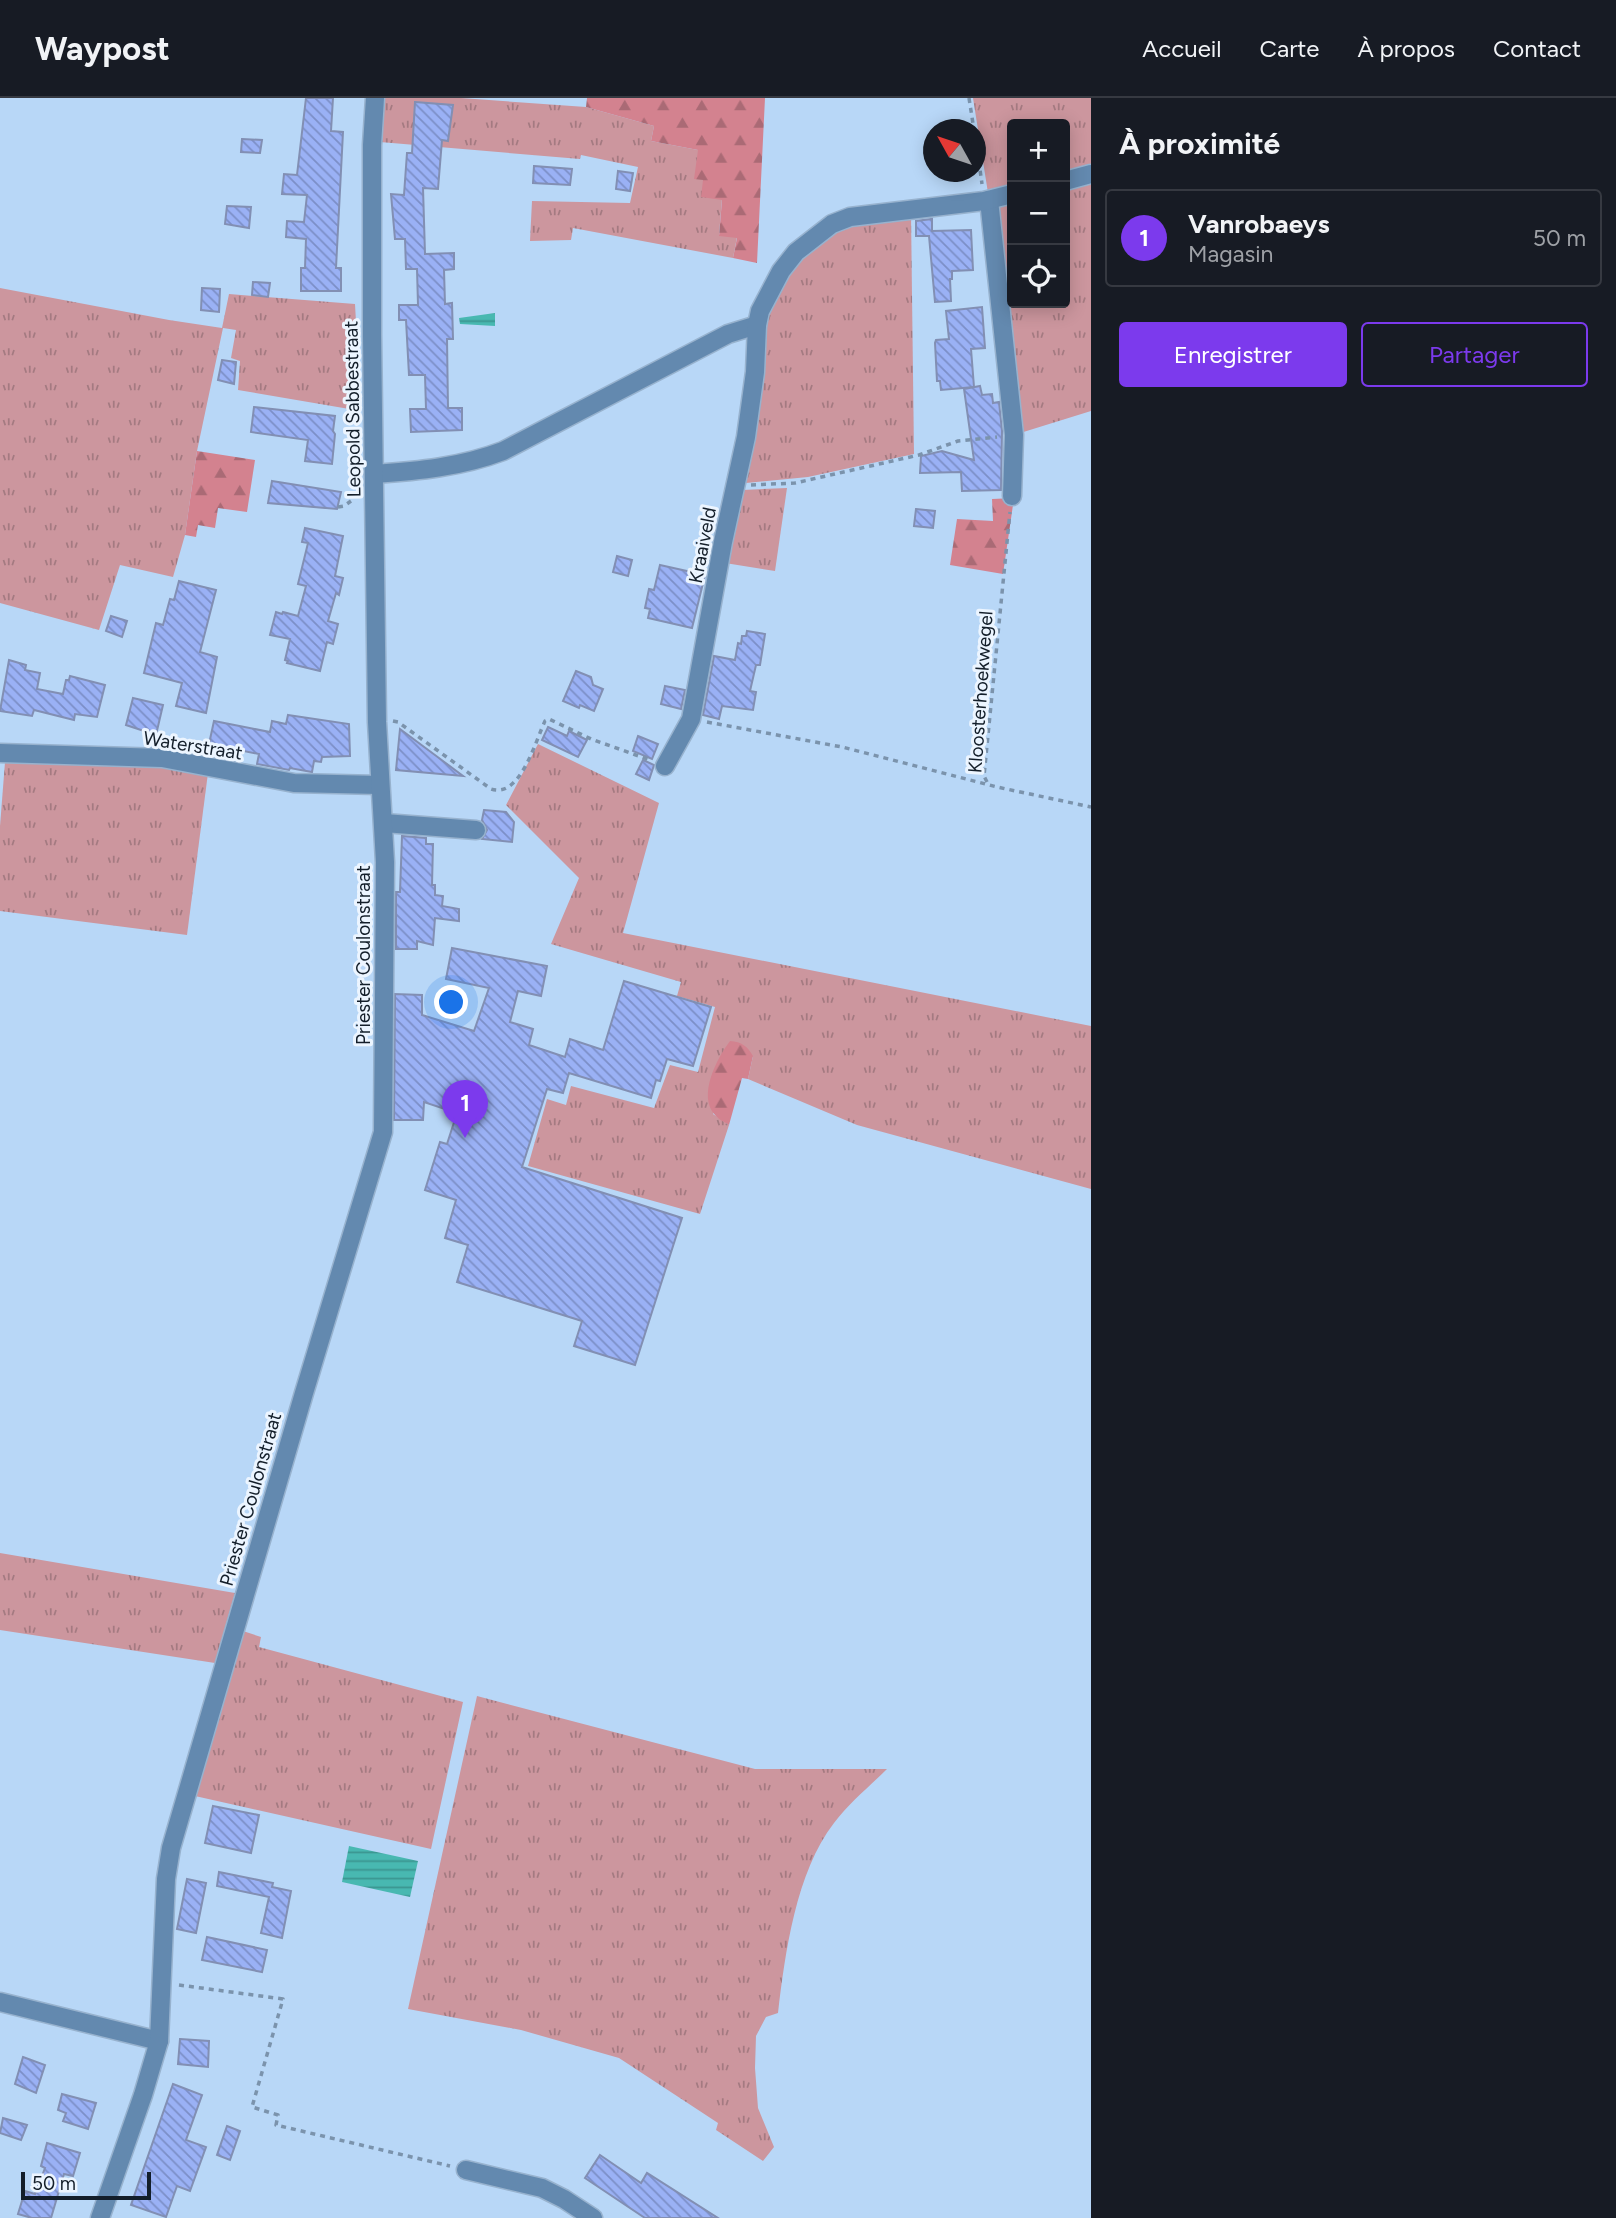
<!DOCTYPE html>
<html lang="fr">
<head>
<meta charset="utf-8">
<style>
  body { margin:0; font-family:Figtree,sans-serif; background:#20242c; color:#f1f3f6 }
  .controls { position:absolute; right:21px; top:21px; display:grid; overflow:hidden; border-radius:7px; box-shadow:0 4px 18px #0003 }
  .controls button { width:63px; height:63px; display:grid; place-items:center; padding:0; border:0; border-bottom:2px solid #363941; background:#171b24; color:#f1f3f6; font:35px sans-serif }
  .compass { position:absolute; left:923px; top:21px; width:63px; height:63px; border-radius:50%; background:#171b24; box-shadow:0 4px 18px #0003; rotate:310deg }
  .scale { position:absolute; left:21px; bottom:18px; width:130px; box-sizing:border-box; padding-left:7px; border:4px solid #131e2a; border-top:0; font-size:19px; line-height:24px; white-space:nowrap; color:#131e2a; -webkit-text-stroke:5px #ecf5ff; paint-order:stroke }
  .you { position:absolute; left:452px; top:905px; width:24px; height:24px; margin:-18px; border:5px solid #fff; border-radius:50%; background:#1a73e8; box-shadow:0 0 0 10px #1a73e833 }
  .badge { display:grid; place-items:center; width:46px; height:46px; border-radius:50%; background:#7c3aed; color:#fff; font-size:23px; font-weight:700 }
  .pin { position:absolute; translate:-50% -58px; filter:drop-shadow(0 2px 4px #0008) }
  .pin::after { content:''; position:absolute; top:37px; width:24px; height:21px; background:inherit; clip-path:polygon(0 0,100% 0,50% 100%) }
  .list { margin:0; padding:0; list-style:none }
  h2 { display:flex; justify-content:space-between; align-items:center; height:91px; margin:0; padding:0 28px; font-size:30px }
  h2 small { font-size:23px; font-weight:400; color:#9ea1a6 }
  .list li { display:grid; grid-template-columns:46px 1fr auto; gap:21px; align-items:center; box-sizing:border-box; height:98px; margin:0 14px 14px; padding:0 14px; border:2px solid #363941; border-radius:7px }
  .list b { display:block; font-size:26px; white-space:nowrap }
  .list p { margin:0; font-size:23px; white-space:nowrap; color:#9ea1a6 }
  .list em { font-size:23px; font-style:normal; color:#9ea1a6 }
  .actions { display:flex; gap:14px; padding:21px 28px }
  .actions a { flex:1; padding:16px 0; border:2px solid #7c3aed; border-radius:7px; text-align:center; font-size:24px; color:#7c3aed }
  .actions .main { background:#7c3aed; color:#fff }
  .icon { flex:none; width:38px; height:38px; fill:none; stroke:currentColor; stroke-width:2; stroke-linecap:round; stroke-linejoin:round }
  .map { position:relative; flex:none; width:1091px; height:2120px; overflow:hidden }
  header { display:flex; align-items:center; gap:42px; box-sizing:border-box; height:98px; padding:0 35px; background:#171b24; border-bottom:2px solid #363941 }
  header strong { font-size:33px }
  nav { display:flex; gap:38px; margin-inline-start:auto; font-size:24px }
  main { display:flex }
  aside { flex:1; background:#171b24 }
  .map>svg:first-child { display:block }
</style>
</head>
<body>
<header>
<strong>Waypost</strong>
<nav><a>Accueil</a><a>Carte</a><a>À propos</a><a>Contact</a></nav>
</header>
<main>
<div class="map">
<svg width="1091" height="2120" viewBox="0 0 1091 2120">
  <defs>
    <pattern id="grass-tufts" width="24" height="20" patternUnits="userSpaceOnUse" patternTransform="scale(1.75)"><rect width="24" height="20" fill="#cc969e"/><path d="M3 7l-1-3M5 7V3M7 7l1-3M15 17l-1-3M17 17v-4M19 17l1-3" fill="none" stroke="#a47a81"/></pattern>
    <pattern id="forest-firs" width="22" height="20" patternUnits="userSpaceOnUse" patternTransform="scale(1.75)"><rect width="22" height="20" fill="#d3828f"/><path d="M5 1l3.5 6h-7zM16 11l3.5 6h-7z" fill="#aa6a75"/></pattern>
    <pattern id="water-rules" width="6" height="5" patternUnits="userSpaceOnUse" patternTransform="scale(1.75)"><rect width="6" height="5" fill="#48b8b1"/><path d="M0 2.5h6" fill="none" stroke="#3b9590"/></pattern>
    <pattern id="building-back-hatch" width="6" height="6" patternUnits="userSpaceOnUse" patternTransform="scale(1.75)"><rect width="6" height="6" fill="#9ab1f5"/><path d="M-1 5l2 2M0 0l6 6M5-1l2 2" fill="none" stroke="#7c8fc7"/></pattern>
  </defs>
  <rect width="100%" height="100%" fill="#b8d7f7"/>
  <g fill="url(#grass-tufts)">
    <path d="M382,0H461L586,9L654,28L651,43L698,52L703,82L722,101L719,137L737,139L733,160L573,130L571,142L530,143L532,103L630,105L638,69L581,57L580,61L380,44Z"/>
    <path d="M973,0H1091V68L1065,75V26H1012V88L988,95Z"/>
    <path d="M1091,81V313L1017,336L996,106L1012,102V205H1065V88Z"/>
    <path d="M911,115L914,356L808,379L746,385L743,379L763,226L797,160L838,128Z"/>
    <path d="M0,190L169,222L222,230L229,196L355,206L361,313L238,292L240,263L231,260L236,232L223,230L197,353L185,437L173,479L120,467L99,532L0,505Z"/>
    <path d="M787,390L775,473L725,465L742,392Z"/>
    <path d="M538,646L659,705L623,835L1091,928V1091L857,1027L748,981L753,958L713,1016L729,1027L700,1116L528,1068L547,1001L566,1007L571,988L654,1010L670,967L698,974L715,909L677,898L681,884L551,846L579,780L506,707Z"/>
    <path d="M5,664L141,667L208,675L187,837L0,813V728Z"/>
    <path d="M0,1455L235,1495L215,1565L0,1532Z"/>
    <path d="M243,1533L261,1539L259,1549L463,1604L431,1751L195,1698Z"/>
    <path d="M477,1598L755,1671H887C870,1688 849,1705 834,1725C796,1774 785,1855 778,1915L766,1919L756,1938L755,1970L758,2010L774,2049L763,2063L716,2032L718,2025L619,1960L521,1932L408,1911Z"/>
  </g>
  <g fill="url(#forest-firs)">
    <path d="M587,0H765L757,165L733,160L737,140L719,138L722,102L701,99L703,82L694,81L698,52L651,43L654,28L586,9Z"/>
    <path d="M197,353L255,362L247,414L218,410L215,430L198,427L196,439L185,437Z"/>
    <path d="M1014,400L1003,476L950,467L957,421L993,423L992,401Z"/>
    <path d="M730,943C742,944 747,948 753,958L748,981L742,980L729,1027C724,1024 718,1021 715,1017C697,998 717,960 730,943Z"/>
  </g>
  <g fill="url(#water-rules)">
    <path d="M495,215V228L460,226L459,220Z"/>
    <path d="M349,1748L418,1763L410,1799L342,1784Z"/>
  </g>
  <g fill="url(#building-back-hatch)" stroke="#828fb3" stroke-width="2">
    <path d="M306,0H333L331,33L343,34L336,170H341V193H301V170H305L306,141L286,139L287,123L304,124L307,97L282,96L284,76L297,77Z"/>
    <path d="M415,4L453,7L448,43L442,42L438,91L423,90L425,156L454,155V171L444,172L445,206L452,205L453,241H447L448,310H462V332L411,334L410,311H426L425,277H409L406,222H399V207H418L417,171H406L405,141H395L391,96L404,97L407,55H412Z"/>
    <path d="M242,41L262,42L260,55L241,54Z"/>
    <path d="M534,68L572,71L570,87L533,85Z"/>
    <path d="M618,73L633,75L630,93L616,91Z"/>
    <path d="M227,108L251,109L249,130L225,126Z"/>
    <path d="M932,121V133L971,132L973,172L952,173V181H950L951,203L935,204L929,138H916V123Z"/>
    <path d="M253,184L270,185L268,199L252,197Z"/>
    <path d="M202,190L220,191L219,214L201,212Z"/>
    <path d="M982,209L985,250L971,251L974,289L941,292L940,283H937L935,245L936,242L949,241L946,213Z"/>
    <path d="M222,262L236,264L234,286L218,282Z"/>
    <path d="M980,288L982,297L992,296L993,305L999,304L1002,333L1001,392L962,393L961,374L920,375L921,358L942,353L974,362L964,291Z"/>
    <path d="M254,309L335,318L333,333L335,336L332,366L305,363L308,342L251,334Z"/>
    <path d="M272,383L341,394L337,411L268,405Z"/>
    <path d="M916,411L935,413L933,430L914,428Z"/>
    <path d="M305,430L343,438L335,478L343,480L339,497L336,495L328,523L338,526L333,546L327,544L320,573L287,565L288,563L285,562L290,541L270,537L276,514L282,516L283,514L298,518L306,488L298,486L308,445L302,444Z"/>
    <path d="M617,458L632,462L628,478L613,474Z"/>
    <path d="M660,467L705,477L692,530L648,520L650,511L645,510L649,491L654,492Z"/>
    <path d="M179,483L216,492L200,554L217,559L206,615L176,608L182,585L144,575L156,525L163,527L170,501L174,502Z"/>
    <path d="M111,518L127,523L122,539L106,533Z"/>
    <path d="M747,533L765,536L760,567H756L750,593L756,594L753,612L722,608L719,621L703,617L714,558L735,562L738,545L741,546L742,538H746Z"/>
    <path d="M9,562L26,567L25,572L40,575L37,591L63,596L66,582H69L70,578L105,587L97,619L75,616L74,622L34,612L32,618L0,613Z"/>
    <path d="M576,573L591,579L593,587L603,591L594,613L580,607L579,610L563,603Z"/>
    <path d="M665,588L685,592L681,611L661,606Z"/>
    <path d="M133,600L163,607L156,637L126,627Z"/>
    <path d="M288,617L349,626L350,658L322,659L321,664L314,663L312,674L290,670L289,672L257,666L259,656L209,646L214,623L270,634L272,623L286,626Z"/>
    <path d="M548,629L567,638L569,633L587,642L578,659L542,642Z"/>
    <path d="M400,631L443,663L463,678L396,672Z"/>
    <path d="M638,638L658,646L652,661L633,653Z"/>
    <path d="M643,662L654,667L649,682L636,676Z"/>
    <path d="M484,712L506,714L514,724L512,744L482,741L487,732L482,722Z"/>
    <path d="M402,738L426,740V746H433L432,787H435V797L443,798L442,808L459,811V823L435,820L433,847L417,843V851H396V794H400Z"/>
    <path d="M452,850L547,868L541,898L518,893L510,924L533,931L529,947L565,959L570,941L603,952L624,883L711,909L693,968L667,961L660,983L656,982L651,1000L569,975L563,995L547,991L522,1069L682,1120L635,1267L574,1248L582,1223L457,1184L468,1147L445,1140L456,1102L425,1092L440,1044L447,1046L457,1015L424,1004L423,1022H394L395,896L422,897V917L474,933L489,890L446,881Z"/>
    <path d="M213,1708L259,1717L251,1755L205,1745Z"/>
    <path d="M219,1774L273,1785L272,1789L291,1793L282,1840L261,1835L269,1799L217,1788Z"/>
    <path d="M187,1781L206,1785L196,1835L177,1831Z"/>
    <path d="M207,1839L267,1852L262,1874L202,1862Z"/>
    <path d="M180,1941L209,1943L208,1969L178,1966Z"/>
    <path d="M23,1959L45,1967L36,1995L15,1986Z"/>
    <path d="M173,1986L202,1997L186,2042L206,2049L190,2093L177,2088L166,2119L131,2107Z"/>
    <path d="M62,1996L96,2005L88,2031L63,2023L66,2015L58,2012Z"/>
    <path d="M3,2020L27,2027L21,2042L0,2035Z"/>
    <path d="M227,2028L240,2033L230,2062L217,2057Z"/>
    <path d="M47,2045L80,2055L73,2078L64,2076L51,2120H32L18,2116L25,2093L35,2096L45,2070L41,2068Z"/>
    <path d="M600,2057L641,2085L647,2075L718,2120H645L585,2080Z"/>
  </g>
  <g fill="none" stroke-linecap="round" stroke-linejoin="round">
    <g stroke="#97b2ce" stroke-width="21">
      <g id="minor">
        <path d="M1065,83L1091,76"/>
        <path d="M989,102L1014,337L1012,398"/>
        <path d="M374,376C418,373 461,369 503,353L728,236L757,227"/>
        <path d="M0,655L162,660L294,685L379,687"/>
        <path d="M665,668L691,621L723,444L746,339L755,274L757,227L760,213L781,173L796,154L832,126L850,119L984,103L1012,96"/>
        <path d="M384,725L476,732"/>
        <path d="M0,1904L159,1943"/>
        <path d="M466,2072L542,2090L564,2101L593,2120"/>
        <path d="M100,2120L143,1997L159,1943L166,1781L171,1750L304,1295L383,1034L385,764L377,624L372,237V47L375,0"/>
      </g>
    </g>
    <g stroke="#7b93ac" stroke-width="3.5" stroke-dasharray="5 5" stroke-linecap="butt">
      <path d="M969,0L974,32"/>
      <path d="M976,43L982,86"/>
      <path d="M751,387L795,385L919,357L958,343L997,339"/>
      <path d="M338,409L344,408L351,403"/>
      <path d="M393,623L398,624L491,691C520,701 535,644 545,623L549,621L591,641L650,662"/>
      <path d="M707,624L842,649L997,689L1091,709"/>
      <path d="M987,684L984,678L1010,414"/>
      <path d="M179,1887L283,1901L252,2009L278,2017L276,2027L450,2068"/>
    </g>
    <use href="#minor" stroke="#6389af" stroke-width="18"/>
  </g>
  <g text-anchor="middle" stroke-width="6" stroke-linejoin="round" paint-order="stroke">
    <g font-size="19" fill="#131e2a" stroke="#ecf5ff">
      <text transform="translate(352 311) rotate(-91)" y="7">Leopold Sabbestraat</text>
      <text transform="translate(702 447) rotate(-79)" y="7">Kraaiveld</text>
      <text transform="translate(980 594) rotate(-86)" y="7">Kloosterhoekwegel</text>
      <text transform="translate(193 647) rotate(9)" y="7">Waterstraat</text>
      <text transform="translate(363 857) rotate(-90)" y="7">Priester Coulonstraat</text>
      <text transform="translate(250 1401) rotate(-74)" y="7">Priester Coulonstraat</text>
    </g>
  </g>
</svg>
<div class="controls">
<button>+</button>
<button>−</button>
<button><svg class="icon" aria-label="locate" viewBox="0 0 24 24"><circle cx="12" cy="12" r="6"/><path d="M12 2v4M12 18v4M2 12h4M18 12h4"/></svg></button>
</div>
<svg class="compass" viewBox="-18 -18 36 36"><path d="M0-13l5 13h-10z" fill="#e53935"/><path d="M0 13l5-13h-10z" fill="#9ea1a6"/></svg>
<div class="scale">50 m</div>
<div class="you"></div>
<div class="pin badge" style="left:465px;top:1040px">1</div>
</div>
<aside>
<h2>À proximité<small></small></h2>
<ul class="list">
<li><span class="badge">1</span><div><b>Vanrobaeys</b><p>Magasin</p></div><em>50 m</em></li>
</ul>
<div class="actions"><a class="main">Enregistrer</a><a>Partager</a></div>
</aside>
</main>
</body>
</html>
